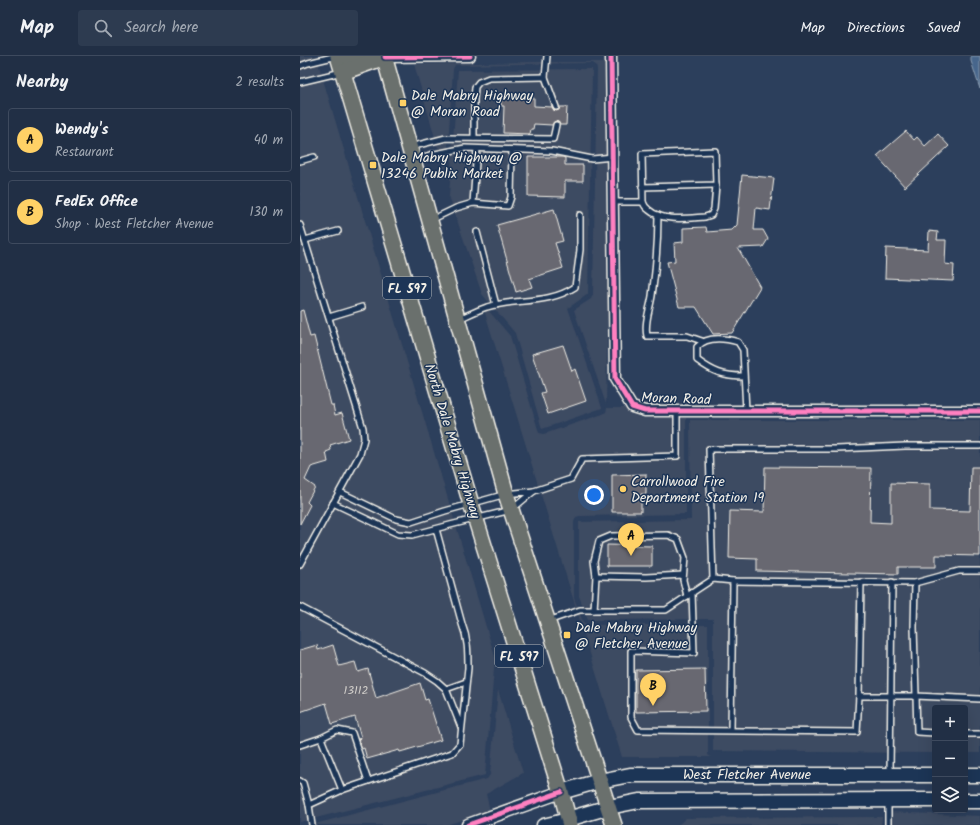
<!DOCTYPE html>
<html lang="en">
<head>
<meta charset="utf-8">
<style>
  body { margin:0; font-family:Kalam,sans-serif; background:#2d3b50; color:#f1f3f6 }
  .controls { position:absolute; right:12px; bottom:12px; display:grid; overflow:hidden; border-radius:4px; box-shadow:0 4px 16px #0002 }
  .controls button { width:36px; height:36px; display:grid; place-items:center; padding:0; border:0; border-bottom:1px solid #3e4a5e; background:#212f45; color:#f1f3f6; font:20px sans-serif }
  .you { position:absolute; left:294px; top:439px; width:14px; height:14px; margin:-10px; border:3px solid #fff; border-radius:50%; background:#1a73e8; box-shadow:0 0 0 6px #1a73e833 }
  .badge { display:grid; place-items:center; width:26px; height:26px; border-radius:50%; background:#ffd166; color:#111; font-size:13px; font-weight:700 }
  .pin { position:absolute; translate:-50% -33px; filter:drop-shadow(0 1px 2px #0008) }
  .pin::after { content:''; position:absolute; top:21px; width:14px; height:12px; background:inherit; clip-path:polygon(0 0,100% 0,50% 100%) }
  .list { margin:0; padding:0; list-style:none }
  h2 { display:flex; justify-content:space-between; align-items:center; height:52px; margin:0; padding:0 16px; font-size:17px }
  h2 small { font-size:13px; font-weight:400; color:#a2a9b3 }
  .list li { display:grid; grid-template-columns:26px 1fr auto; gap:12px; align-items:center; box-sizing:border-box; height:64px; margin:0 8px 8px; padding:0 8px; border:1px solid #3e4a5e; border-radius:4px }
  .list b { display:block; font-size:15px; white-space:nowrap }
  .list p { margin:0; font-size:13px; white-space:nowrap; color:#a2a9b3 }
  .list em { font-size:13px; font-style:normal; color:#a2a9b3 }
  .icon { flex:none; width:22px; height:22px; fill:none; stroke:currentColor; stroke-width:2; stroke-linecap:round; stroke-linejoin:round }
  .map { position:relative; flex:none; width:680px; height:769px; overflow:hidden }
  header { display:flex; align-items:center; gap:24px; box-sizing:border-box; height:56px; padding:0 20px; background:#212f45; border-bottom:1px solid #3e4a5e }
  header strong { font-size:19px }
  nav { display:flex; gap:22px; margin-inline-start:auto; font-size:14px }
  .search { width:280px; height:36px; background:#2d3b50; display:flex; align-items:center; gap:10px; box-sizing:border-box; padding:0 14px; border-radius:4px; color:#a2a9b3; font-size:15px }
  main { display:flex }
  aside { flex:1; background:#212f45 }
  .map>svg:first-child { display:block }
</style>
</head>
<body>
<header>
<strong>Map</strong>
<div class="search"><svg class="icon" aria-label="search" viewBox="0 0 24 24"><circle cx="10" cy="10" r="6"/><path d="M15 15l6 6"/></svg>Search here</div>
<nav><a>Map</a><a>Directions</a><a>Saved</a></nav>
</header>
<main>
<aside>
<h2>Nearby<small>2 results</small></h2>
<ul class="list">
<li><span class="badge">A</span><div><b>Wendy's</b><p>Restaurant</p></div><em>40 m</em></li>
<li><span class="badge">B</span><div><b>FedEx Office</b><p>Shop · West Fletcher Avenue</p></div><em>130 m</em></li>
</ul>
</aside>
<div class="map">
<svg width="680" height="769" viewBox="0 0 680 769">
  <rect width="100%" height="100%" fill="#2c3f5c"/>
  <filter id="ink" filterUnits="userSpaceOnUse"><feTurbulence type="fractalNoise" baseFrequency=".025" numOctaves="2"/><feDisplacementMap in="SourceGraphic" scale="8" xChannelSelector="R" yChannelSelector="G"/><feConvolveMatrix kernelMatrix="1 2 1 2 8 2 1 2 1" color-interpolation-filters="sRGB"/></filter>
  <g filter="url(#ink)">
    <g fill="#3e4b62">
      <path d="M0,0H16L195,601L185,719L0,766Z"/>
      <path d="M242,6H305L308,246L306,348L274,254L291,243L293,239L297,13L296,10L292,7L155,9L153,13L146,120L114,8Z"/>
      <path d="M292,13L288,238L268,252L302,352L242,373L215,277L182,238L149,140L158,14Z"/>
      <path d="M182,247L210,280L239,377L244,378L303,358L306,356L307,352H325L330,358L344,362H386V458L279,460L276,461L274,466V542L283,566L287,569H408V699L411,701H322Z"/>
      <path d="M390,364H680V697H665V652H635V697L413,695V563L288,564L279,540V466L391,464Z"/>
      <path d="M198,634L223,717L186,738L190,755L146,769H11L187,723L190,719Z"/>
      <path d="M585,756L680,760V769H587V759Z"/>
      <path d="M582,761L581,769H378L386,762Z"/>
    </g>
    <path fill="#46668c" stroke="#8c9eb1" d="M671,0H680V33L671,5Z"/>
    <g fill="#676771" stroke="#f4f1e8">
      <path d="M201,41L234,42V50L252,51L256,55L259,54L260,51H267L266,69H260L258,66L255,65L252,69L234,68L233,73H231L230,78L203,77L204,50H201Z"/>
      <path d="M606,75L614,84L617,81L625,90L638,78L649,90L605,131L577,100Z"/>
      <path d="M228,101H263L265,102V109H283V125H265V141L228,140Z"/>
      <path d="M442,119L474,122L470,154L456,152L454,174H463L468,183L463,191L438,192L460,231L432,277L413,278L396,251H379L367,206L375,205L374,187L383,186V172L406,171L407,176L432,174L437,169Z"/>
      <path d="M254,153L263,185L255,187L263,212L229,223L232,231L216,236L197,169Z"/>
      <path d="M629,175L638,176L637,184H646L645,208L654,209L653,225L585,222L586,192L628,194Z"/>
      <path d="M3,254L10,281L14,280L31,349H33L35,359L42,357L49,383L30,389L31,394L26,396L28,406L11,411L5,424L15,431L7,446L10,449L0,468V255Z"/>
      <path d="M263,289L272,315L275,313L286,345L248,358L241,337L245,336L232,298Z"/>
      <path d="M465,411L571,412L570,466L591,467V427L630,428V454L670,455L671,411H680V500L636,499V511H598V518L457,515V503L429,502L430,455L464,456Z"/>
      <path d="M346,418V438H341V456H312V419Z"/>
      <path d="M307,489L352,490V510H307Z"/>
      <path d="M17,589L18,594L33,589L39,610L55,606L58,616L68,613L76,642L120,627L125,644L128,643L141,684L100,696L99,694L67,703L64,692L62,693L58,683L61,682L55,661L32,668L26,647L0,656V594Z"/>
      <path d="M405,613L406,655L336,656V614Z"/>
    </g>
    <g fill="none" stroke-linecap="round" stroke-linejoin="round">
      <g stroke="#f4f1e8" stroke-width="8">
        <g id="service">
          <path d="M247,0L245,21L256,51"/>
          <path d="M0,10L8,7L37,0"/>
          <path d="M0,26L42,16"/>
          <path d="M174,82V44L175,31L179,26L189,22L245,21"/>
          <path d="M110,91L146,82L253,83L256,69"/>
          <path d="M0,105L14,101"/>
          <path d="M115,105L130,99L165,92L252,95L292,103L313,101"/>
          <path d="M313,146H343L342,98L415,95L416,129L342,131"/>
          <path d="M343,146C344,149 346,152 349,154C362,166 388,162 405,161L411,159L414,153L416,129"/>
          <path d="M173,147L177,93"/>
          <path d="M358,159C358,186 356,212 352,240C350,253 344,267 347,280H387L402,285"/>
          <path d="M131,164L156,152L173,147L208,150L211,141L212,94"/>
          <path d="M0,169L63,372L64,383L60,398L0,508"/>
          <path d="M177,176L196,249"/>
          <path d="M5,184L38,175"/>
          <path d="M29,261L62,251"/>
          <path d="M159,263C168,259 178,254 187,251C217,242 247,249 275,231L280,194V159"/>
          <path d="M444,320C423,320 413,316 397,304V291C407,280 424,282 438,286L443,294L446,355"/>
          <path d="M234,435L271,423L282,403L377,400V355"/>
          <path d="M33,447L98,478L112,479L150,469L211,454L234,435L206,438L145,455L111,466L96,463L40,436"/>
          <path d="M296,520L346,521L383,519"/>
          <path d="M413,523L409,393H537L605,390H680"/>
          <path d="M615,527L614,571L616,640L680,643"/>
          <path d="M392,537L394,597L331,595V661L338,674L557,676L559,640H616L617,676L635,677"/>
          <path d="M0,551L125,617L137,625L146,633L161,671"/>
          <path d="M294,554L296,520L294,505L299,485L311,480L368,479L378,483L385,502L383,524L387,540"/>
          <path d="M248,565L280,554H366L413,523L433,525L615,527L659,515H680"/>
          <path d="M146,633L166,626"/>
          <path d="M559,640L561,526"/>
          <path d="M431,674L433,525"/>
          <path d="M665,678H680"/>
          <path d="M21,682L37,674L52,677L68,725"/>
          <path d="M0,689L21,682L42,734L152,697L160,688L168,612C168,596 168,583 162,568L136,473"/>
          <path d="M590,717L592,526"/>
          <path d="M0,725L3,727L9,749L12,769"/>
          <path d="M588,745V769"/>
          <path d="M9,749L42,734"/>
        </g>
      </g>
      <g stroke="#f4f1e8" stroke-width="13">
        <g id="minor">
          <path d="M311,0L315,323L332,351L345,355H680"/>
          <path d="M85,1L170,0"/>
        </g>
      </g>
      <g stroke="#f4f1e8" stroke-width="15">
        <g id="tertiary">
          <path d="M168,769L261,736"/>
          <path d="M243,769L268,763"/>
        </g>
      </g>
      <g stroke="#f4f1e8" stroke-width="17">
        <g id="secondary">
          <path d="M665,719H680"/>
          <path d="M261,736L299,725L330,719H635"/>
          <path d="M665,745H680"/>
          <path d="M268,763L309,751L339,745L635,744"/>
        </g>
      </g>
      <g stroke="#f4f1e8" stroke-width="18">
        <g id="primary">
          <path d="M38,0L171,448L261,736L270,769"/>
          <path d="M47,0L76,1"/>
          <path d="M84,0L206,438L314,769"/>
          <path d="M43,16L85,1"/>
        </g>
      </g>
      <use href="#service" stroke="#1d3557" stroke-width="5"/>
      <use href="#minor" stroke="#1d3557" stroke-width="10"/>
      <use href="#tertiary" stroke="#1d3557" stroke-width="12"/>
      <use href="#secondary" stroke="#1d3557" stroke-width="14"/>
      <use href="#primary" stroke="#6a706d" stroke-width="15"/>
      <g stroke="#1d3557" stroke-width="8">
        <g id="cycleway">
          <path d="M311,0L315,323L332,351L345,355H680"/>
          <path d="M85,1L170,0"/>
          <path d="M168,769L261,736"/>
        </g>
      </g>
      <use href="#cycleway" stroke="#ff80c0" stroke-width="5"/>
    </g>
  </g>
  <g fill="#ffd166" stroke="#1d3557" stroke-width="1.5">
    <rect x="99" y="43" width="8" height="8" rx="2"/>
    <rect x="69" y="105" width="8" height="8" rx="2"/>
    <circle cx="323" cy="433" r="4"/>
    <rect x="263" y="575" width="8" height="8" rx="2"/>
  </g>
  <g text-anchor="middle" stroke-width="3" stroke-linejoin="round" paint-order="stroke">
    <g font-size="12" fill="#d1ceca">
      <text x="56" y="638">13112</text>
    </g>
    <g fill="#1d3557" stroke="#b4b9bc" stroke-width="1">
      <rect x="83" y="221" width="48" height="22" rx="3"/>
      <rect x="195" y="589" width="48" height="22" rx="3"/>
    </g>
    <g font-size="13" font-weight="bold" fill="#f4f1e8">
      <text x="107" y="237">FL 597</text>
      <text x="219" y="605">FL 597</text>
    </g>
    <g font-size="14" fill="#f4f1e8" stroke="#1d3557" text-anchor="start">
      <text x="111" y="44">Dale Mabry Highway<tspan x="111" dy="16">@ Moran Road</tspan></text>
      <text x="81" y="106">Dale Mabry Highway @<tspan x="81" dy="16">13246 Publix Market</tspan></text>
      <text x="331" y="430">Carrollwood Fire<tspan x="331" dy="16">Department Station 19</tspan></text>
      <text x="275" y="576">Dale Mabry Highway<tspan x="275" dy="16">@ Fletcher Avenue</tspan></text>
    </g>
    <g font-size="14" fill="#f4f1e8" stroke="#1d3557">
      <text transform="translate(376 342) rotate(2)" y="5">Moran Road</text>
      <text transform="translate(153 385) rotate(73)" y="5">North Dale Mabry Highway</text>
      <text x="447" y="723">West Fletcher Avenue</text>
    </g>
  </g>
</svg>
<div class="controls">
<button>+</button>
<button>−</button>
<button><svg class="icon" aria-label="layers" viewBox="0 0 24 24"><path d="M12 4l9 5-9 5-9-5zM3 14l9 5 9-5"/></svg></button>
</div>
<div class="you"></div>
<div class="pin badge" style="left:331px;top:500px">A</div>
<div class="pin badge" style="left:353px;top:650px">B</div>
</div>
</main>
</body>
</html>
